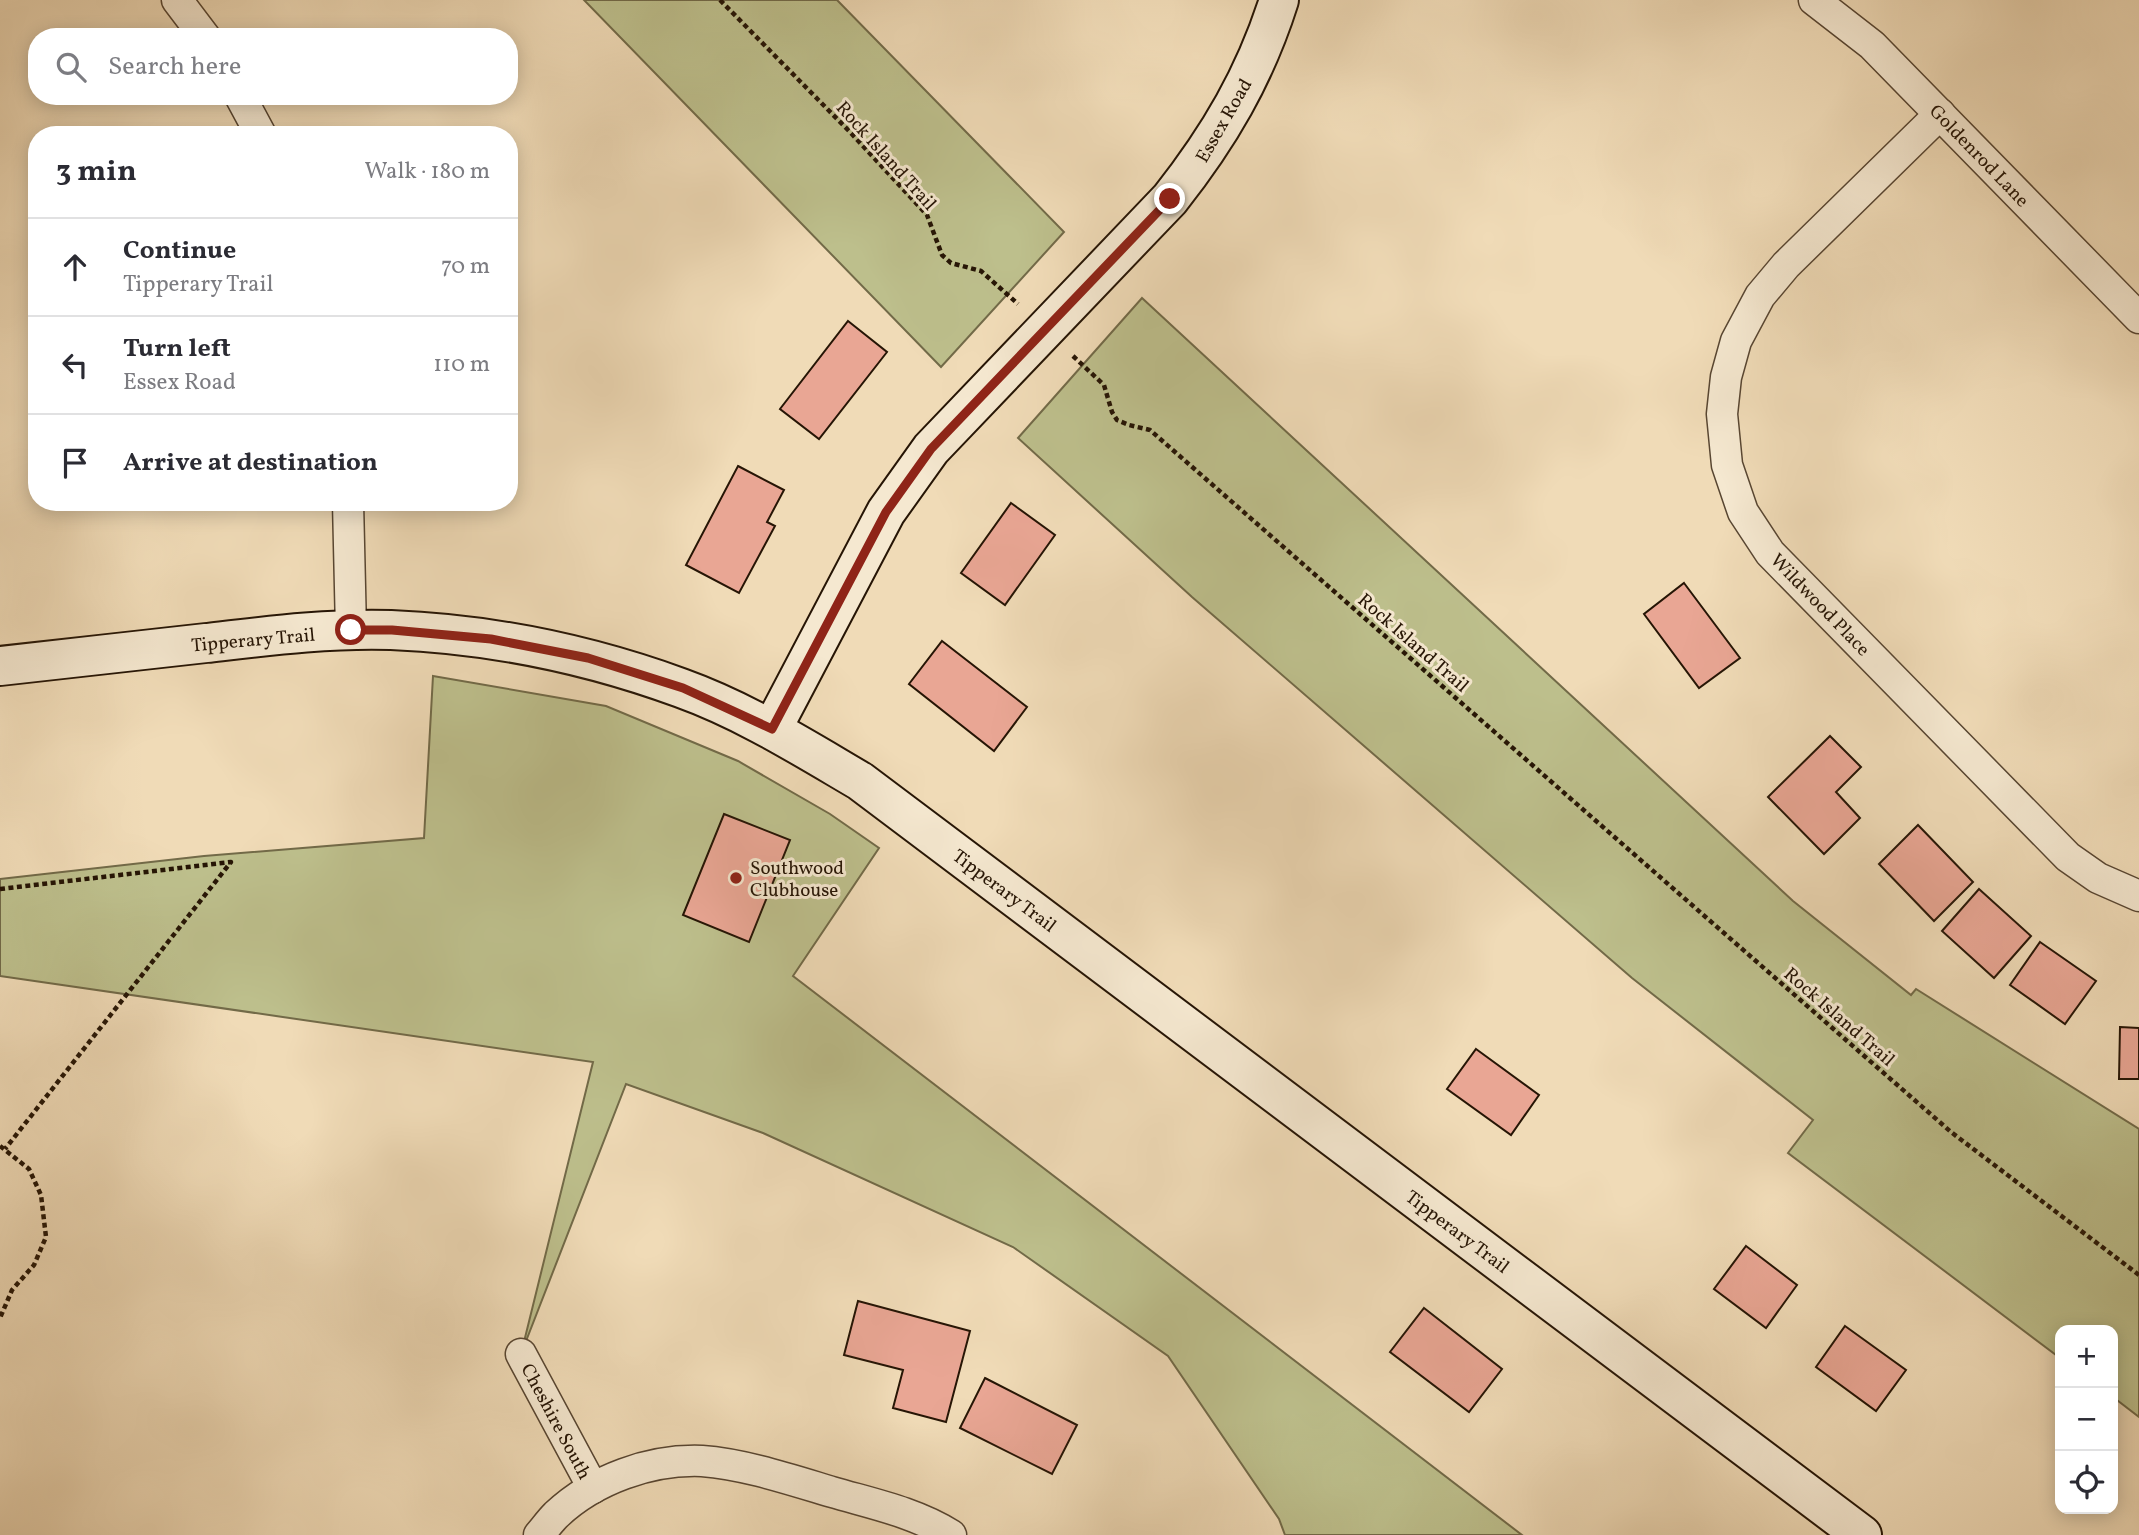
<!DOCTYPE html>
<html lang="en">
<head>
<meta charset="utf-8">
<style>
  body { margin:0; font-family:Vollkorn,serif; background:#f2f2f3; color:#2b2b33 }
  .controls { position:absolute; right:21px; bottom:21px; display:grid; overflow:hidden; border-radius:14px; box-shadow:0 4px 18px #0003 }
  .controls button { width:63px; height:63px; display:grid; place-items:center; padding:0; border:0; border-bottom:2px solid #e1e1e2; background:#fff; color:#2b2b33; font:35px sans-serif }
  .stop { position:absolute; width:21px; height:21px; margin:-16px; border:5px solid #8f2418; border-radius:50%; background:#fff }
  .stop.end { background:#8f2418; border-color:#fff; box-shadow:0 2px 7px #0008 }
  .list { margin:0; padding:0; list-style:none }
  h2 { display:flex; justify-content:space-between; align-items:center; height:91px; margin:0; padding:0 28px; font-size:30px }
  h2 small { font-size:23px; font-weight:400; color:#7c7c81 }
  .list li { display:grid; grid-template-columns:46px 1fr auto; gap:21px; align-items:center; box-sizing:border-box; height:98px; padding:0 28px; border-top:2px solid #e1e1e2 }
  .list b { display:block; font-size:26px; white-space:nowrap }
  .list p { margin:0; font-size:23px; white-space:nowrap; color:#7c7c81 }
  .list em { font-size:23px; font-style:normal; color:#7c7c81 }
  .icon { flex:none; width:38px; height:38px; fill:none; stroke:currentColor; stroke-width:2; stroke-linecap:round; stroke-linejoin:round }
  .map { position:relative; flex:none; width:2139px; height:1535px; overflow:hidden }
  .search { position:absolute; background:#fff; box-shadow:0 4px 18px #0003; left:28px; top:28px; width:490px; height:77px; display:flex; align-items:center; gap:18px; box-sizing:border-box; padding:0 24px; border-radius:28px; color:#7c7c81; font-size:26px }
  .panel { position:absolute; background:#fff; box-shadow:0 4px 18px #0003; left:28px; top:126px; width:490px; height:385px; border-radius:28px }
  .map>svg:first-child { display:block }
</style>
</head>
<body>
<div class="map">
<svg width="2139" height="1535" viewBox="0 0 2139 1535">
  <rect width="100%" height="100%" fill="#f0dbb7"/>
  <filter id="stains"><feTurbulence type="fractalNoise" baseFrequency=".00286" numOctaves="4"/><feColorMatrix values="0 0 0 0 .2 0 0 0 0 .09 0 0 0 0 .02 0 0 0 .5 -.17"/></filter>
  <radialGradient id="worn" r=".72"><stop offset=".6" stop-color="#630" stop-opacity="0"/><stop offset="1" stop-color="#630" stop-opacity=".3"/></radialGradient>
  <g fill="#bdbf8c" stroke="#726a48" stroke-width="2">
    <path d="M584,0H837L1064,232L941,367Z"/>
    <path d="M1142,298L1793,901L1911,995L1916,989L2139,1129V1417L2113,1397V1330H2060V1358L1788,1153L1813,1120L1632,978L1192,597L1018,438Z"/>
    <path d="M433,676L606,706L738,761L830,814L879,848L793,976L1522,1535H1285L1279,1519L1168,1356L1013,1247L763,1133L626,1084L521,1354L593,1062L0,976V879L204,856L424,838Z"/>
  </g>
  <g fill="#e9a694" stroke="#261505" stroke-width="2">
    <path d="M848,321L887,352L819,439L780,409Z"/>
    <path d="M738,466L784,490L767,522L775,526L739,593L686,565Z"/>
    <path d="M1011,503L1055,535L1005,605L961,573Z"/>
    <path d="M1684,583L1740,658L1699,688L1644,614Z"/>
    <path d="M942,641L1027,707L994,751L909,684Z"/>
    <path d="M1830,736L1861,767L1836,792L1860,818L1824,854L1768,797Z"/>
    <path d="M724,814L790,840L749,942L683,915Z"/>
    <path d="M1918,825L1973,882L1934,921L1879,864Z"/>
    <path d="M1979,889L2031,936L1994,978L1942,931Z"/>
    <path d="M2040,942L2096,981L2065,1024L2010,985Z"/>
    <path d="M2120,1027L2139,1028V1079H2119Z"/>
    <path d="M1476,1049L1539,1095L1511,1135L1447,1089Z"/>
    <path d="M1746,1246L1797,1285L1766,1328L1714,1289Z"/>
    <path d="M858,1301L970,1331L946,1422L893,1408L903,1370L844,1355Z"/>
    <path d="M1424,1308L1502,1369L1469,1412L1390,1352Z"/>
    <path d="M1845,1326L1906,1370L1876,1411L1816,1367Z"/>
    <path d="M985,1378L1077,1425L1052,1474L960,1428Z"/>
  </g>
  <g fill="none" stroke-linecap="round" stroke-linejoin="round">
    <g stroke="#584632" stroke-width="33">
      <g id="street">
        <path d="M177,0L205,37"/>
        <path d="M1814,0L1872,45L2139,318"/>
        <path d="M240,96L261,135"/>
        <path d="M1940,114L1786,265L1760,296L1736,341L1726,377L1722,414L1727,465L1743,512L1770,553L2068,857L2098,878L2139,896"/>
        <path d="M348,502L351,630"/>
        <path d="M521,1354L593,1488"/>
        <path d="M539,1535C545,1528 550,1521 556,1515C594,1479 651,1459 702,1461C744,1464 792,1480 832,1492C873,1504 914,1512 951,1535"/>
      </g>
    </g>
    <g stroke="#261505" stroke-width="42">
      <g id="secondary">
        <path d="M0,666C69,658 137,651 206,643C267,636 329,628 391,630C490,634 588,654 681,688C745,711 802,747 860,781L1862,1535"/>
        <path d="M772,729L886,512L931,449L1170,199C1219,137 1255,76 1279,0"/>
      </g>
    </g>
    <g stroke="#261505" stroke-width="4.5" stroke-dasharray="5 3.5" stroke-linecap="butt">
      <path d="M720,0L849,131L927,215L942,255L951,263L981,271L1018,304"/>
      <path d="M1073,356L1104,385L1112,412L1117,420L1129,425L1150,430L1951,1132L2139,1275"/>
      <path d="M0,889L231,862L5,1149"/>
      <path d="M0,1146L29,1169L41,1195L46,1237L34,1265L12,1290L0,1318"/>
    </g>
    <use href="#street" stroke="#f5e8d0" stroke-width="30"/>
    <use href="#secondary" stroke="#f5e8d0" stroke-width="38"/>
  </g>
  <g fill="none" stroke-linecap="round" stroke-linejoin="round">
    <path stroke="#8f2418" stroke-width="9" d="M351,630H392L491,639L588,658L683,688L772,729L886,512L931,449L1170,199"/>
  </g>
  <circle fill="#8f2418" stroke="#f5e8d0" stroke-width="2.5" cx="736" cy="878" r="7"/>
  <g text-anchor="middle" stroke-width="6" stroke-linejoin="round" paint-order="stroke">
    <g font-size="19" fill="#261505" stroke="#f5e8d0">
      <text transform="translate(1223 120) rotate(-60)" y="7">Essex Road</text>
      <text transform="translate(887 155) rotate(48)" y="7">Rock Island Trail</text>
      <text transform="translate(1980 155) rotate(46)" y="7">Goldenrod Lane</text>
      <text transform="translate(1821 604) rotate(46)" y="7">Wildwood Place</text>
      <text transform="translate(253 639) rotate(-5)" y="7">Tipperary Trail</text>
      <text transform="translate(1414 642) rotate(41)" y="7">Rock Island Trail</text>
      <text transform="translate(1005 890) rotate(37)" y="7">Tipperary Trail</text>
      <text transform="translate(1840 1016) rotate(41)" y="7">Rock Island Trail</text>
      <text transform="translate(1458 1231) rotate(37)" y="7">Tipperary Trail</text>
      <text transform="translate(557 1421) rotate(62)" y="7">Cheshire South</text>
    </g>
    <g font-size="19" fill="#261505" stroke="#f5e8d0" text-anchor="start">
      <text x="750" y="874">Southwood<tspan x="750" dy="22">Clubhouse</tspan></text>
    </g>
  </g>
  <rect width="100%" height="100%" filter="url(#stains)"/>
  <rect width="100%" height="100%" fill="url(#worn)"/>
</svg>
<div class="controls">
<button>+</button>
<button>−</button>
<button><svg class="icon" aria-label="locate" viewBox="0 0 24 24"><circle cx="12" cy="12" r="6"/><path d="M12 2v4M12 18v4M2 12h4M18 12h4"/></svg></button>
</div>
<div class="stop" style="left:351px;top:630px"></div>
<div class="stop end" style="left:1170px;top:199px"></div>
<div class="search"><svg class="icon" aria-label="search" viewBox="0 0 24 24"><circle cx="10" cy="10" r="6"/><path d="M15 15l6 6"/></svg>Search here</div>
<section class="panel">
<h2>3 min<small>Walk · 180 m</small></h2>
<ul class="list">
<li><svg class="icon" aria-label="ahead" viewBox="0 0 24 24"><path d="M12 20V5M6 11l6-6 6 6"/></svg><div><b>Continue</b><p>Tipperary Trail</p></div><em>70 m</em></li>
<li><svg class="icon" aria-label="left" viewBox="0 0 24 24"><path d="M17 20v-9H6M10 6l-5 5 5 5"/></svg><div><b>Turn left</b><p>Essex Road</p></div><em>110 m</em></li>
<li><svg class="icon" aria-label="arrive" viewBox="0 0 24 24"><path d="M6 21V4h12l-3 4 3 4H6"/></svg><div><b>Arrive at destination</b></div></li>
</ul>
</section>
</div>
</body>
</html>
